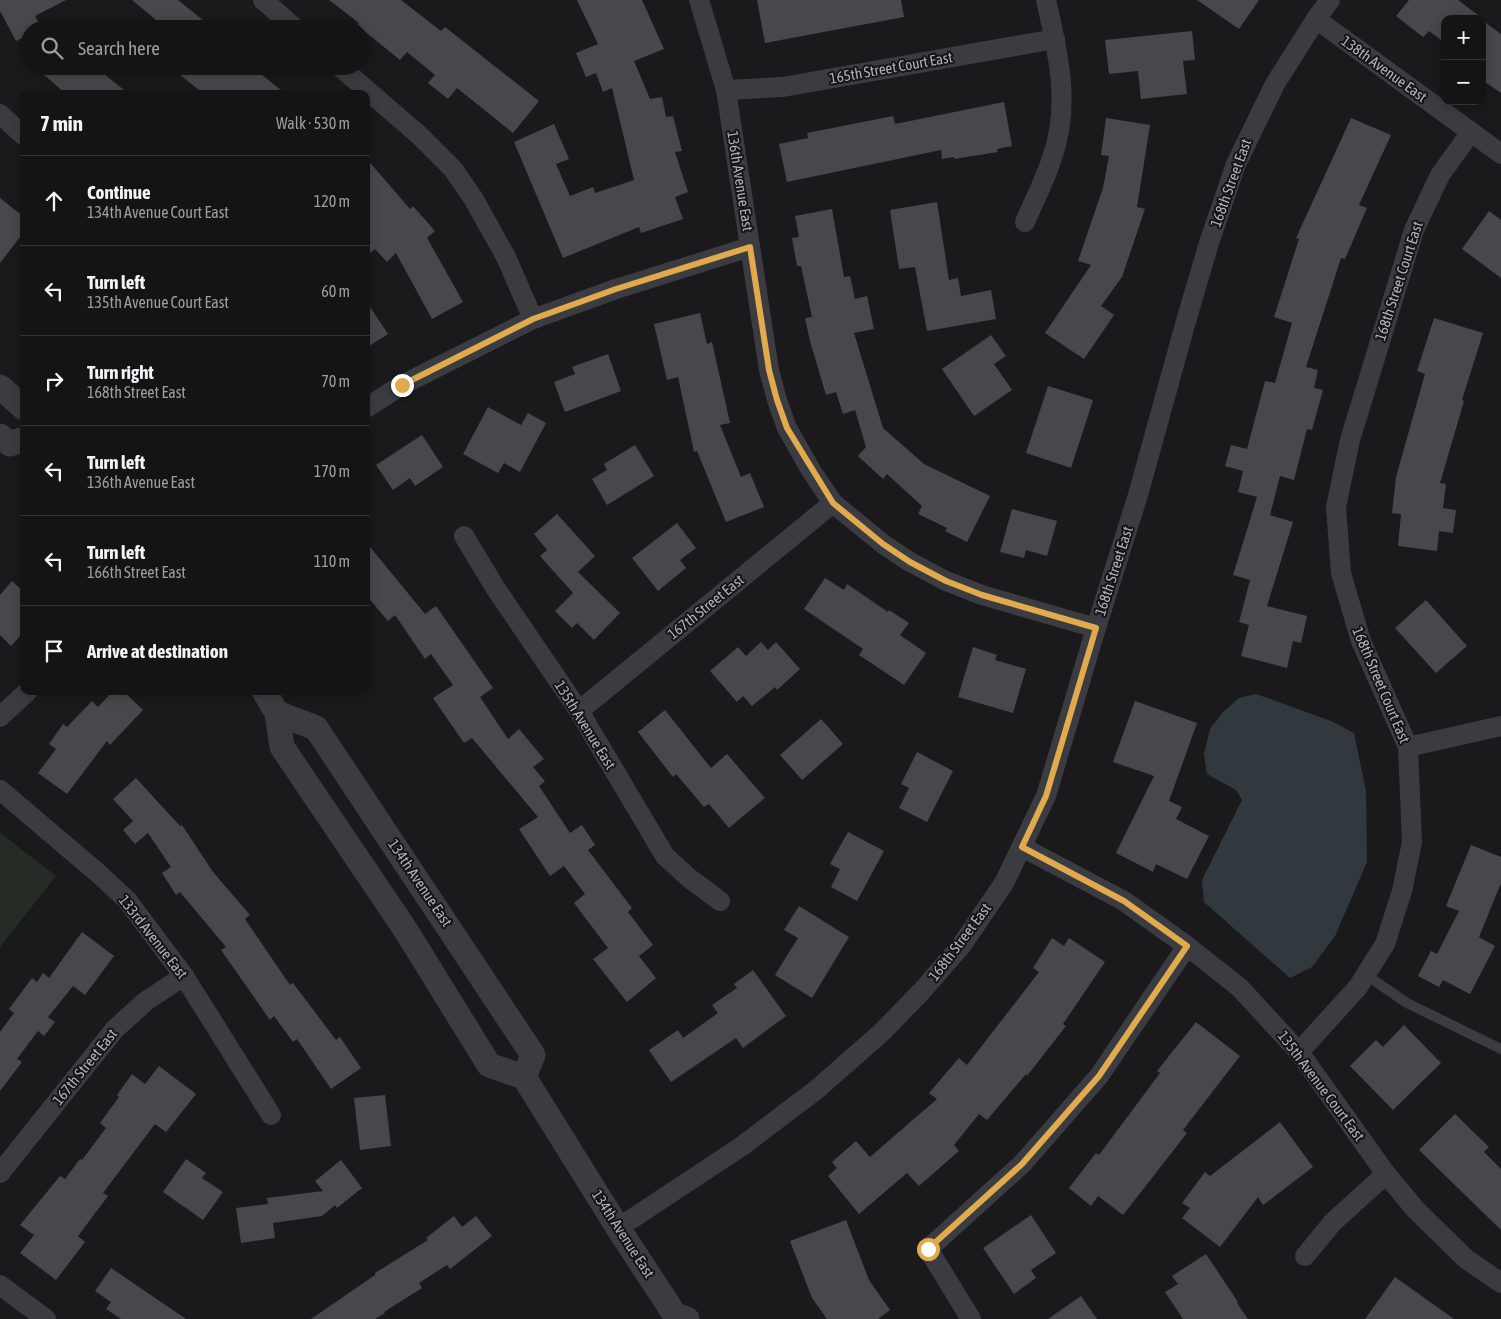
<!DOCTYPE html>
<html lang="en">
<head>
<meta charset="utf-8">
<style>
  body { margin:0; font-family:"Asap Condensed",sans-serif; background:#1d1d1e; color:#f1f3f6 }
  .controls { position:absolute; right:15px; top:15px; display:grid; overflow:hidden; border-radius:10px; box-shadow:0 2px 12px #0003 }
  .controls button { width:45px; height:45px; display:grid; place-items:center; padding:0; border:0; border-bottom:1px solid #333334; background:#141415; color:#f1f3f6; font:25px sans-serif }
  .stop { position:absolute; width:15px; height:15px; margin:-11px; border:4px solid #e1ab4d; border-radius:50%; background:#fff }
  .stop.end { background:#e1ab4d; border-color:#fff; box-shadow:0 1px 5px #0008 }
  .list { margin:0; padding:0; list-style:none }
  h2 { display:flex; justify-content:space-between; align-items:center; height:65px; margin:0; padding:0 20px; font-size:21px }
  h2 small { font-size:16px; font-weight:400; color:#9d9ea0 }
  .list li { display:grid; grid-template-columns:32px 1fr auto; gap:15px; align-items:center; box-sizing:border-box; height:90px; padding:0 20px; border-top:1px solid #333334 }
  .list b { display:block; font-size:19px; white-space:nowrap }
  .list p { margin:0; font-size:16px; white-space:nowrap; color:#9d9ea0 }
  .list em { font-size:16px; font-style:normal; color:#9d9ea0 }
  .icon { flex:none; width:28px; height:28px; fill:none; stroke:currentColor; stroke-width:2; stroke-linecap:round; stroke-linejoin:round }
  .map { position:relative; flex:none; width:1501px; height:1319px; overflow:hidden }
  .search { position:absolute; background:#141415; box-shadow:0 2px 12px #0003; left:20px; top:20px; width:350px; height:55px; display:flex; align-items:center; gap:12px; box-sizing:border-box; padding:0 18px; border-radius:28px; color:#9d9ea0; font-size:19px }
  .panel { position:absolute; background:#141415; box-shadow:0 2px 12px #0003; left:20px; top:90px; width:350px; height:605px; border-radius:10px }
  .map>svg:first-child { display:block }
</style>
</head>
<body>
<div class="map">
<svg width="1501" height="1319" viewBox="0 0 1501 1319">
  <rect width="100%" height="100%" fill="#1a1a1c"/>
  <path fill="#242c25" d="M0,833L56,876L0,947Z"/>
  <path fill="#31393f" d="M1256,694L1331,721L1354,733L1366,791L1367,862L1335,936L1312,967L1290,978L1204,902L1202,880L1242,800L1236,790L1207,774L1204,754L1210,729L1222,713L1239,698Z"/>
  <g fill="#47484c">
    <path d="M0,0H66L35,16L42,28L29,29V35L16,41L0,11Z"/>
    <path d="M132,0H178L214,29H147L155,19Z"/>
    <path d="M329,0H401L441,31L445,27L539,101L513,133L457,88L448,99L428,83L435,75L407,52L400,60L357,25L359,23Z"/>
    <path d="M577,0H642L664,49L634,61L650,99L662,97L666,117L673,116L682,151L675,152L688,192L675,197L683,219L641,233L639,227L563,258L514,142L554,124L569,159L556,164L570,196L593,187L595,193L634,180L612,88L603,92L596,73L586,77L576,53L598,44Z"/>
    <path d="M757,0H901L904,17L765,43Z"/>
    <path d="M1197,0H1259L1239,29Z"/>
    <path d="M1409,0H1458L1483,19H1445V43L1429,31L1423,37L1396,16Z"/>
    <path d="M1482,20L1501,34V93L1482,80Z"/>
    <path d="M1192,31L1195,60L1183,61L1187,94L1141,99L1138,71L1109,74L1105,40Z"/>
    <path d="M34,66H110L104,74L129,94H66Z"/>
    <path d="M169,66H251L286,94H204Z"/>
    <path d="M1004,102L1012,146L997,149L998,152L954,159V157L942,159L941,150L787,182L779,144L808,138L807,133L893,116L895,124Z"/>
    <path d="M1106,118L1150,125L1137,207L1145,209L1122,277L1101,306L1114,315L1084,359L1045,333L1091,265L1078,261L1103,188L1109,156L1101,155Z"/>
    <path d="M1351,118L1391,135L1359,205L1367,208L1345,259L1341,258L1306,367L1318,370L1314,388L1323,390L1312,430L1307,429L1294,480L1280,476L1270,515L1293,522L1267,606L1307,616L1301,643L1293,641L1287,668L1241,656L1249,625L1239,622L1250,580L1233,575L1257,497L1238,492L1243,471L1225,466L1231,445L1247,449L1265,381L1275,383L1292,323L1274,317L1299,239L1296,238Z"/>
    <path d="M366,158L410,209L413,206L435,231L427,238L463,302L432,319L396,253L387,262L375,249L366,256Z"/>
    <path d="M0,198L24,217V232L0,263Z"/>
    <path d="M937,202L949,280L958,278L961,296L991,290L996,319L927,331L915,267L899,269L890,210Z"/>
    <path d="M832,209L844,277L850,276L855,299L867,296L874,329L854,333L883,428L924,464L990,496L967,542L945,531L947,528L918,514L922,506L887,474L883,479L858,456L866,447L855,410L843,414L836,392L826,395L810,341L805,318L812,317L801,266H797L792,238L799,237L795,216Z"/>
    <path d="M1489,211L1501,220V278L1462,249Z"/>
    <path d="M366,301L388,334L366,348Z"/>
    <path d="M700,313L707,344L712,342L730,423L720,425L741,477L750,473L764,507L726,522L697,451L694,452L678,377L667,380L654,324Z"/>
    <path d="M1434,318L1483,333L1462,400L1464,401L1440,483L1446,484L1443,508L1456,510L1453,533L1439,531L1437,551L1398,546L1401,514L1392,513L1396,477L1425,374L1417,371Z"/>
    <path d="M991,335L1006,356L994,364L1012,390L974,416L942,369Z"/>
    <path d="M608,354L621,391L565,412L554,382L575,374L572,367Z"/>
    <path d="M1048,386L1093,400L1071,468L1026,453Z"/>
    <path d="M488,407L521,425L528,413L546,423L520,472L504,463L498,473L463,454Z"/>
    <path d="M422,435L443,467L415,486L410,478L393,490L376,465Z"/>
    <path d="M635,445L654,476L607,505L592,479L607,470L604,464Z"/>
    <path d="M1012,509L1057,521L1047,556L1026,550L1024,558L1000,552Z"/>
    <path d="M557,514L595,556L578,572L620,613L594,640L577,623L572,628L555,611L573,593L540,556L547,550L534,534Z"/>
    <path d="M677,523L696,548L680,560L686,568L658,591L632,558Z"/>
    <path d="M366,542L425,614L436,606L493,688L480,697L508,739L519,729L544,759L533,767L545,781L539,786L570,833L582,825L595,845L588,850L632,908L628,912L653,945L639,956L656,978L627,1002L593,959L608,948L574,903L585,894L564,866L550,876L519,829L538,817L472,738L464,743L433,698L453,685L431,654L425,659L395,615L388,621L366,595Z"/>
    <path d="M825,578L844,590L847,584L888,612L889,610L909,623L900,635L926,653L904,685L859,655L863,649L804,609Z"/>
    <path d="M12,581L24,592V632L11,646L0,635V595Z"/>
    <path d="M1426,600L1467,646L1436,673L1395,628Z"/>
    <path d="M761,642L768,650L776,642L800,669L777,690L775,687L752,706L743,696L737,702L710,671L738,647L746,656Z"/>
    <path d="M973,647L997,655L995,660L1026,669L1013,713L958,697Z"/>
    <path d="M113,691H123L143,710L110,745L107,741L67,794L38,773L56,749L49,744L63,724L67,727L92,701L98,707Z"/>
    <path d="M1135,701L1197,723L1169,801L1182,807L1176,819L1209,836L1187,879L1156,864L1153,872L1116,853L1154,776L1113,762Z"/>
    <path d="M665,710L711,768L727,754L765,798L729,828L709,804L704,807L676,774L673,777L638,732Z"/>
    <path d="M821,719L843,744L802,780L780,755Z"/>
    <path d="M917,752L953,771L927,822L899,808L909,788L901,784Z"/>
    <path d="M136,778L180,826L182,825L213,872L250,915L245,919L290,985L293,983L336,1040L340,1037L361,1068L331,1089L297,1039L293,1042L274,1016L270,1020L221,950L226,947L180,892L176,895L162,873L171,867L148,833L135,844L123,830L133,821L113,799Z"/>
    <path d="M848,832L884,851L857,901L831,887L840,869L830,864Z"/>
    <path d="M1471,845L1501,857V883L1479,937L1495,946L1470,994L1443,980L1439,987L1418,976L1431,951L1437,954L1459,911L1446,906Z"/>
    <path d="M799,906L849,937L812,998L775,975L798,938L784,930Z"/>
    <path d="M82,932L114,956L85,995L73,986L48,1017L55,1022L44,1036L38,1031L17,1059L22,1062L0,1091V1032L14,1013L9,1009L32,978L37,982L43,973L49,978Z"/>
    <path d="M1052,938L1064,946L1069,938L1105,962L1063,1024L1066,1026L1027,1076L1026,1074L987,1120L979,1114L954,1145L959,1151L919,1186L907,1173L859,1214L828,1176L837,1168L832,1162L856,1141L870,1157L937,1099L929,1093L959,1058L967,1065L1039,972L1033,968Z"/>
    <path d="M753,970L786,1016L743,1048L736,1038L671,1082L649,1050L678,1030L683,1038L718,1013L712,1005L737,988L734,984Z"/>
    <path d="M1196,1022L1240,1056L1183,1130L1187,1133L1123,1215L1098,1196L1091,1206L1069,1188L1096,1153L1099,1155L1160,1073L1157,1071Z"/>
    <path d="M1404,1025L1441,1063L1393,1110L1350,1066L1376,1040L1383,1047Z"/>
    <path d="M159,1066L196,1094L166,1132L155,1124L103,1193L108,1196L78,1236L85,1242L56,1280L20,1253L34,1235L20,1225L60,1176L65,1179L80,1159L82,1160L106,1128L100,1123L119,1097L117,1095L132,1074L145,1084Z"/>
    <path d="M385,1095L391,1146L360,1150L354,1098Z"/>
    <path d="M1455,1114L1489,1147L1484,1152L1501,1169V1230L1419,1150Z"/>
    <path d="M1280,1122L1313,1167L1263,1205L1258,1197L1220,1247L1182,1218L1190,1208L1182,1203L1205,1172L1210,1176Z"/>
    <path d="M186,1159L206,1173L202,1178L223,1192L203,1220L163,1192Z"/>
    <path d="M341,1160L362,1188L337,1208L335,1205L322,1216L273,1223L275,1238L241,1243L236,1208L268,1204L267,1198L323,1191L315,1181Z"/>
    <path d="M1031,1215L1056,1253L1031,1270L1036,1278L1014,1294L983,1248Z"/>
    <path d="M454,1216L462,1227L476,1216L492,1236L450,1269L447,1265L419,1283L422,1288L384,1312L385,1313L375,1319H311L375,1275V1273L428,1240L426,1238Z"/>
    <path d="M846,1220L869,1280L890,1310L878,1319H827L812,1298L790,1241Z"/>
    <path d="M1206,1254L1238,1302L1237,1303L1248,1319H1183L1165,1292L1178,1284L1172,1276Z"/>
    <path d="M111,1268L186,1319H121L106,1309L111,1302L95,1291Z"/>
    <path d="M1395,1277L1454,1319H1365Z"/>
    <path d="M1081,1296L1097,1319H1048Z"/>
  </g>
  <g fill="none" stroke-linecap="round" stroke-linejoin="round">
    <path stroke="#3b3c41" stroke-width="10" d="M1366,975L1407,1003L1501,1049"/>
    <g stroke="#3b3c41" stroke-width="20">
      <path d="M263,0L296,29"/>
      <path d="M699,0L726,90L769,370L777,400L787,428L812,472L833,503L883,544L910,562L946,581L982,595L1096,628"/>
      <path d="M1316,19L1501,154"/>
      <path d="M339,66L419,135L453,169L473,198L506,257L533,319"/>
      <path d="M726,90L783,87L1055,39"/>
      <path d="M0,114L24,136"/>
      <path d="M1025,222C1034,201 1045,180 1052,158C1071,105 1058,53 1046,0"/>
      <path d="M366,408L402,385L533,319L616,289L750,247"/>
      <path d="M464,536L496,589L579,711L665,856L689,878L720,901"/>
      <path d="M579,711L833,503"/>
      <path d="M0,717L28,691"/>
      <path d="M1408,747L1501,726"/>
      <path d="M0,790L99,874L127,900L184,976L271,1115"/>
      <path d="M1022,847L1124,901L1187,946L1240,988L1299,1052L1386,1174L1416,1210L1466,1259L1501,1283"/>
      <path d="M1299,1052L1358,987L1385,944L1402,891L1412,842L1408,747L1361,641L1341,573L1336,507L1350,440L1414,230L1440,175L1471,132"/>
      <path d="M0,1173L115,1029L146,1001L184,976"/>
      <path d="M618,1228L742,1146L816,1090L881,1033L921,992L961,946L1004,883L1046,796L1096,628L1138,495L1186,321L1209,243L1236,164L1275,84L1316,19L1330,0"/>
      <path d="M1305,1256L1333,1222L1386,1174"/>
      <path d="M0,1285L46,1319"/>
      <path d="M971,1319L928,1249L1022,1164L1099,1076L1187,946"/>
    </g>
    <g stroke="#3b3c41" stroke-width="25">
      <path d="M0,387L24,408"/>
      <path d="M0,436L10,444L24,439"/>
      <path d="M264,691L277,713L282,747L405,929L489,1065L524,1077L618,1228L675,1315L687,1319"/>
      <path d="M277,713L316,728L533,1055L524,1077"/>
    </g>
  </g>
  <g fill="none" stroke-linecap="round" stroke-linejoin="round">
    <path stroke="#e1ab4d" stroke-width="6" d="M402,385L533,319L616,289L750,247L769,370L777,400L787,428L833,503L883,544L910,562L946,581L982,595L1096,628L1046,796L1022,847L1124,901L1187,946L1099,1076L1022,1164L928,1249"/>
  </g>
  <g text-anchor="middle" stroke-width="4" stroke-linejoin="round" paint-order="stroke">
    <g font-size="15" fill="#aeb2ba" stroke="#151517">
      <text transform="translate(891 68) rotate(-10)" y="5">165th Street Court East</text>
      <text transform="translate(1384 69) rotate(36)" y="5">138th Avenue East</text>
      <text transform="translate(740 181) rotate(81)" y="5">136th Avenue East</text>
      <text transform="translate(1231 183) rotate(-70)" y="5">168th Street East</text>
      <text transform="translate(1399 281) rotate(-72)" y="5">168th Street Court East</text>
      <text transform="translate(1114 571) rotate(-72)" y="5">168th Street East</text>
      <text transform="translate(706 607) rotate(-39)" y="5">167th Street East</text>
      <text transform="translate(1381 685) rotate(67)" y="5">168th Street Court East</text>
      <text transform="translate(585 725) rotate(58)" y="5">135th Avenue East</text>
      <text transform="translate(420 883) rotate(56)" y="5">134th Avenue East</text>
      <text transform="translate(153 937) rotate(52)" y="5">133rd Avenue East</text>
      <text transform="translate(960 942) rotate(-53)" y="5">168th Street East</text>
      <text transform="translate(85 1067) rotate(-51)" y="5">167th Street East</text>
      <text transform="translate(1321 1086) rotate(53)" y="5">135th Avenue Court East</text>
      <text transform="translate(623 1234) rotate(57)" y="5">134th Avenue East</text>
    </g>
  </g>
</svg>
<div class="controls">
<button>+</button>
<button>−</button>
</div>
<div class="stop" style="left:928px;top:1249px"></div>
<div class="stop end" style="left:402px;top:385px"></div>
<div class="search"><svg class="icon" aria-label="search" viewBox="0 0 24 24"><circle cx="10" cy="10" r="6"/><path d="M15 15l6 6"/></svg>Search here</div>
<section class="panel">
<h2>7 min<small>Walk · 530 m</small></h2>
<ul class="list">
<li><svg class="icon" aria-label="ahead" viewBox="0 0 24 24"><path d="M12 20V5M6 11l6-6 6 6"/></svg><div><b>Continue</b><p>134th Avenue Court East</p></div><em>120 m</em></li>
<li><svg class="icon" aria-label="left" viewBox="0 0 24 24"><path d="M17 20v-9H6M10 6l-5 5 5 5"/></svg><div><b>Turn left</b><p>135th Avenue Court East</p></div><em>60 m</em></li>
<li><svg class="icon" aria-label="right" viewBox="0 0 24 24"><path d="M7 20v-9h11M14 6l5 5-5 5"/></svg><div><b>Turn right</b><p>168th Street East</p></div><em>70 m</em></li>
<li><svg class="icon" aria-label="left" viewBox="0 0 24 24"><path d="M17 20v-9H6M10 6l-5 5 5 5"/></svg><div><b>Turn left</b><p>136th Avenue East</p></div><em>170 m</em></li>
<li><svg class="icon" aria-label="left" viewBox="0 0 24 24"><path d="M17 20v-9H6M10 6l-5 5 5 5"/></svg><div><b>Turn left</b><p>166th Street East</p></div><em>110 m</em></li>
<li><svg class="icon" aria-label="arrive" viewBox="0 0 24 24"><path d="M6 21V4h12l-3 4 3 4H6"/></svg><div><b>Arrive at destination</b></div></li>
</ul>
</section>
</div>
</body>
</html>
